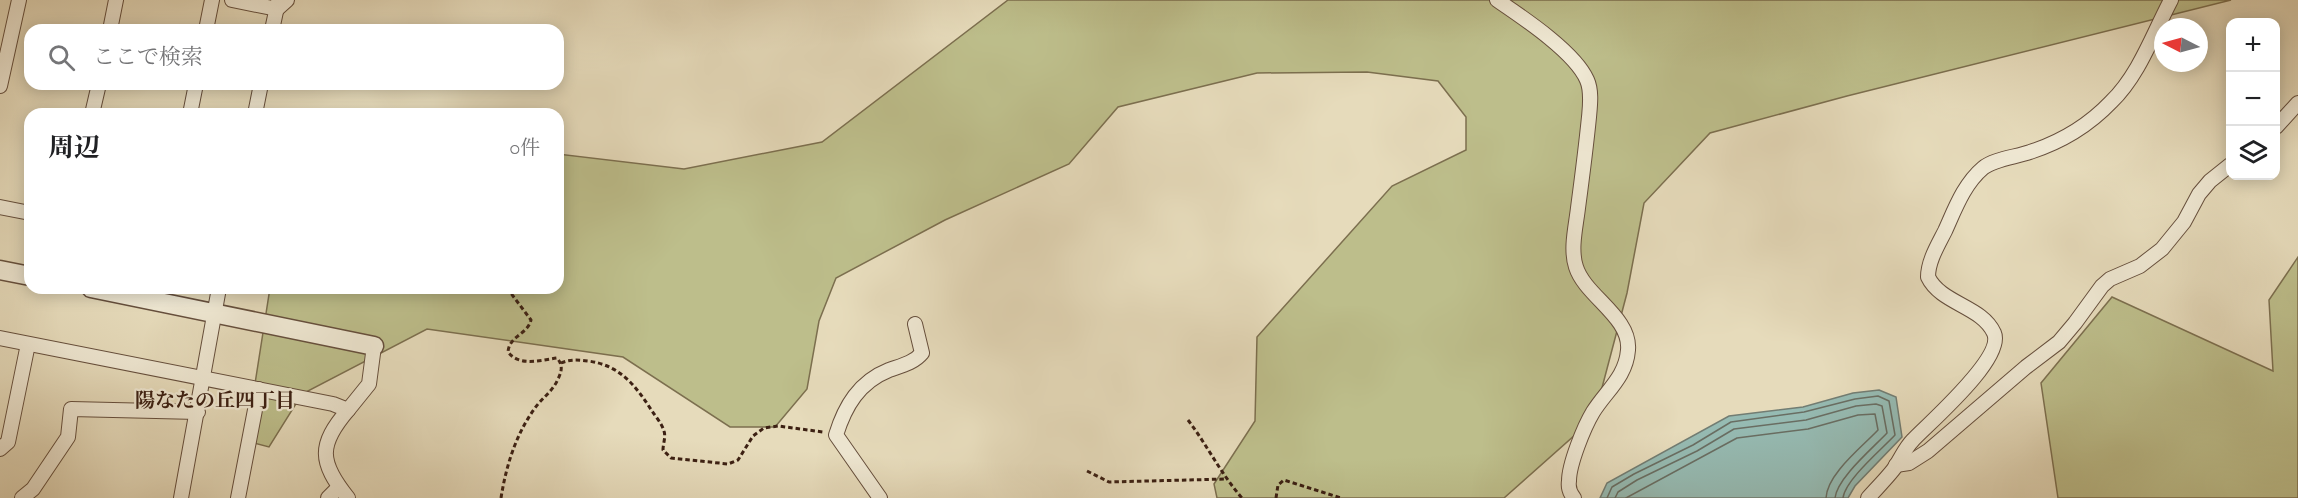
<!DOCTYPE html>
<html lang="ja">
<head>
<meta charset="utf-8">
<style>
  body { margin:0; font-family:"Sorts Mill Goudy","Noto Serif JP",serif; background:#f2f2f2; color:#202124 }
  .controls { position:absolute; right:18px; top:18px; display:grid; overflow:hidden; border-radius:12px; box-shadow:0 3px 15px #0003 }
  .controls button { width:54px; height:54px; display:grid; place-items:center; padding:0; border:0; border-bottom:2px solid #e0e0e0; background:#fff; color:#202124; font:30px sans-serif }
  .compass { position:absolute; left:2154px; top:18px; width:54px; height:54px; border-radius:50%; background:#fff; box-shadow:0 3px 15px #0003; rotate:276deg }
  .list { margin:0; padding:0; list-style:none }
  h2 { display:flex; justify-content:space-between; align-items:center; height:78px; margin:0; padding:0 24px; font-size:26px }
  h2 small { font-size:20px; font-weight:400; color:#757577 }
  .icon { flex:none; width:33px; height:33px; fill:none; stroke:currentColor; stroke-width:2; stroke-linecap:round; stroke-linejoin:round }
  .map { position:relative; flex:none; width:2298px; height:498px; overflow:hidden }
  .search { position:absolute; background:#fff; box-shadow:0 3px 15px #0003; left:24px; top:24px; width:540px; height:66px; display:flex; align-items:center; gap:15px; box-sizing:border-box; padding:0 21px; border-radius:18px; color:#757577; font-size:22px }
  .panel { position:absolute; background:#fff; box-shadow:0 3px 15px #0003; left:24px; top:108px; width:540px; height:186px; border-radius:18px }
  .map>svg:first-child { display:block }
</style>
</head>
<body>
<div class="map">
<svg width="2298" height="498" viewBox="0 0 2298 498">
  <rect width="100%" height="100%" fill="#e6dbbb"/>
  <filter id="stains"><feTurbulence type="fractalNoise" baseFrequency=".00333" numOctaves="4"/><feColorMatrix values="0 0 0 0 .2 0 0 0 0 .09 0 0 0 0 .02 0 0 0 .5 -.17"/></filter>
  <radialGradient id="worn" r=".72"><stop offset=".6" stop-color="#630" stop-opacity="0"/><stop offset="1" stop-color="#630" stop-opacity=".3"/></radialGradient>
  <g fill="#bdbe8b" stroke="#7c6f4f" stroke-width="1.5">
    <path d="M1008,0H2231L1847,96L1710,133L1644,203L1627,293L1594,418L1504,498H1217L1214,484L1255,421L1257,337L1392,186L1466,150V117L1438,81L1367,72L1257,73L1118,107L1069,164L945,220L836,278L819,321L807,389L775,427H730L623,357L427,329L302,394L269,447L246,441L270,288H558V154L684,169L822,142Z"/>
    <path d="M2298,257V498H2058L2041,383L2112,297L2273,371L2269,300Z"/>
  </g>
  <path fill="#96bbb3" stroke="#727d73" stroke-width="1.5" d="M1879,390L1896,397L1902,437L1855,486L1848,498H1600L1607,483L1729,416L1803,407L1853,393Z"/>
  <g fill="none" stroke-linecap="round" stroke-linejoin="round">
    <g stroke="#696e63" stroke-width="1.5">
      <path d="M1607,498L1612,487L1634,474L1693,445L1731,422L1804,412L1855,399L1878,396L1889,401L1895,435C1882,449 1845,480 1843,498"/>
      <path d="M1615,498L1618,492L1637,480L1697,451L1734,429L1806,420L1856,406L1876,404L1882,406L1887,433C1873,448 1837,478 1835,498"/>
      <path d="M1626,498L1737,438L1808,429L1858,415L1875,414L1878,430C1862,447 1827,474 1826,498"/>
    </g>
    <g stroke="#664f3d" stroke-width="16">
      <g id="minor">
        <path d="M232,0L277,9L287,0"/>
        <path d="M1497,0C1522,17 1575,52 1587,80C1592,91 1590,106 1589,117C1586,147 1582,178 1578,208C1576,226 1570,249 1576,267C1585,296 1631,317 1628,350C1626,377 1606,391 1593,412C1584,427 1569,464 1569,481C1568,487 1570,493 1574,498"/>
        <path d="M110,30L116,0"/>
        <path d="M206,30L212,0"/>
        <path d="M272,30L278,2"/>
        <path d="M0,86L19,0"/>
        <path d="M92,114L99,84"/>
        <path d="M190,114L196,84"/>
        <path d="M255,114L261,84"/>
        <path d="M2276,127L2298,103"/>
        <path d="M0,207L30,213"/>
        <path d="M0,338L333,404L348,410C318,445 319,462 348,498"/>
        <path d="M348,410L369,384L374,346"/>
        <path d="M0,449L8,442L28,344"/>
        <path d="M1896,465L1909,463L1928,451L2026,367L2059,342L2075,323L2102,286L2110,279L2140,266L2162,249L2184,222L2199,194L2210,181L2230,165"/>
        <path d="M22,498L33,489L68,437L71,409L198,412"/>
        <path d="M181,498L219,288"/>
        <path d="M238,498L259,389"/>
        <path d="M328,498L339,487"/>
        <path d="M880,498L836,435C845,406 859,382 889,370C900,366 914,363 922,353L915,324"/>
        <path d="M1868,498C1876,489 1885,480 1893,470C1900,461 1904,449 1913,440C1929,423 2005,358 1994,333C1982,306 1941,304 1928,277C1928,261 1938,245 1945,231C1955,209 1964,184 1983,168C1994,159 2016,157 2030,152C2061,142 2089,125 2111,102C2139,75 2153,34 2171,0"/>
      </g>
    </g>
    <g stroke="#664f3d" stroke-width="21">
      <g id="tertiary">
        <path d="M0,270L30,276"/>
        <path d="M91,288L374,346"/>
      </g>
    </g>
    <g stroke="#3c2013" stroke-width="3" stroke-dasharray="4.5 3" stroke-linecap="butt">
      <path d="M561,363C570,359 579,360 588,361C620,365 636,386 652,411C656,417 662,424 664,431C666,437 663,444 663,450L671,458L728,464L738,460L753,436L764,428L778,426L823,432"/>
      <path d="M1188,420C1207,445 1221,474 1242,498"/>
      <path d="M1087,471L1109,482L1226,479"/>
      <path d="M501,498C506,466 516,434 535,408C542,398 553,391 558,379C562,371 563,365 557,358C541,360 519,367 508,352C509,336 528,334 531,320L507,288"/>
      <path d="M1276,498L1278,485L1284,480L1341,498"/>
    </g>
    <use href="#minor" stroke="#efe8d3" stroke-width="14"/>
    <use href="#tertiary" stroke="#efe8d3" stroke-width="18"/>
  </g>
  <g text-anchor="middle" stroke-width="4.5" stroke-linejoin="round" paint-order="stroke">
    <g font-size="20" font-weight="bold" fill="#3c2013" stroke="#efe8d3">
      <text x="215" y="407">陽なたの丘四丁目</text>
    </g>
  </g>
  <rect width="100%" height="100%" filter="url(#stains)"/>
  <rect width="100%" height="100%" fill="url(#worn)"/>
</svg>
<div class="controls">
<button>+</button>
<button>−</button>
<button><svg class="icon" aria-label="layers" viewBox="0 0 24 24"><path d="M12 4l9 5-9 5-9-5zM3 14l9 5 9-5"/></svg></button>
</div>
<svg class="compass" viewBox="-18 -18 36 36"><path d="M0-13l5 13h-10z" fill="#e53935"/><path d="M0 13l5-13h-10z" fill="#757577"/></svg>
<div class="search"><svg class="icon" aria-label="search" viewBox="0 0 24 24"><circle cx="10" cy="10" r="6"/><path d="M15 15l6 6"/></svg>ここで検索</div>
<section class="panel">
<h2>周辺<small>0件</small></h2>
<ul class="list">
</ul>
</section>
</div>
</body>
</html>
